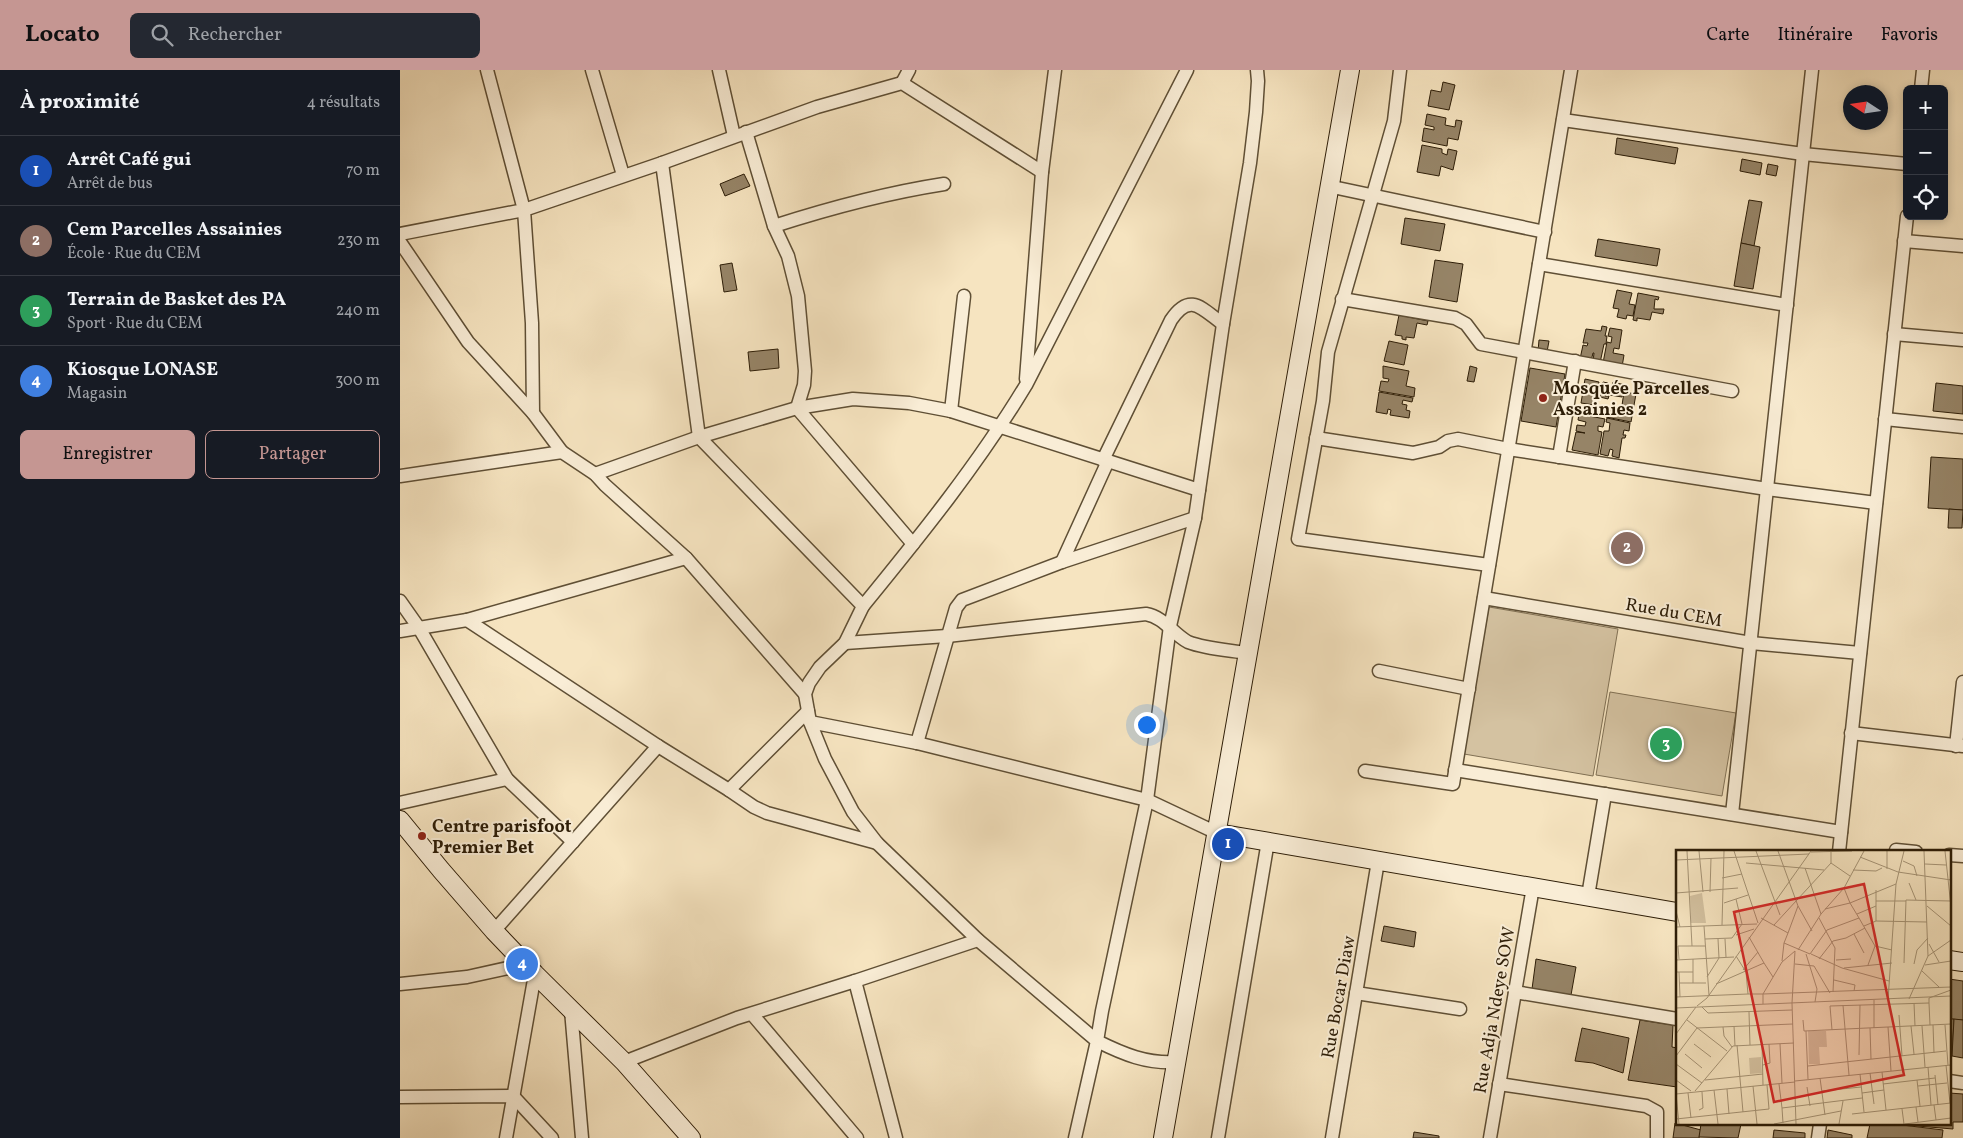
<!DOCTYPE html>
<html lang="fr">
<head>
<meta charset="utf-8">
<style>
  body { margin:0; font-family:Vollkorn,serif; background:#242831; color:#f1f3f6 }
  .controls { position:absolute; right:15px; top:15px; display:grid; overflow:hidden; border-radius:8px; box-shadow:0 2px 8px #0003 }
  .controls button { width:45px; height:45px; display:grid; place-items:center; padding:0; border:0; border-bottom:1px solid #363941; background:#171b24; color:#f1f3f6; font:25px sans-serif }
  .compass { position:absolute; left:1443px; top:15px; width:45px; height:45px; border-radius:50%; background:#171b24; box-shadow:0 2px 8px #0003; rotate:282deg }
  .you { position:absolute; left:746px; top:654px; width:18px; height:18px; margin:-12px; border:4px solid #fff; border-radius:50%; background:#1a73e8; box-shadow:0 0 0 8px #1a73e833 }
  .badge { display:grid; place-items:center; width:32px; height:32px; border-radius:50%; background:#c59692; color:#fff; font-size:16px; font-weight:700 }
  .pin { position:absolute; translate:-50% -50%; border:2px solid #fff; box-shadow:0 1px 5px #0006 }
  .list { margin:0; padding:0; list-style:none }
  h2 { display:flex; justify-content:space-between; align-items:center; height:65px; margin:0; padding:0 20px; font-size:21px }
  h2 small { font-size:16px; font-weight:400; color:#9ea1a6 }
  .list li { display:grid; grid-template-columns:32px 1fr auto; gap:15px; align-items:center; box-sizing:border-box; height:70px; padding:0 20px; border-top:1px solid #363941 }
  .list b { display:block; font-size:19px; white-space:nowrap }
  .list p { margin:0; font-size:16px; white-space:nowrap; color:#9ea1a6 }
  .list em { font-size:16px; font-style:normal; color:#9ea1a6 }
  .actions { display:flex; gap:10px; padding:15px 20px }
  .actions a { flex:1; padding:11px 0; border:1px solid #c59692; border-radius:8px; text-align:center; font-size:18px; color:#c59692 }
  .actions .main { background:#c59692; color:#111 }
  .icon { flex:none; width:28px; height:28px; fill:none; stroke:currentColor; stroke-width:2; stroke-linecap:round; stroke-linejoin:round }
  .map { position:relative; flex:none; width:1563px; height:1068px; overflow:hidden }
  header { display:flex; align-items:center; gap:30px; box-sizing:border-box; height:70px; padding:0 25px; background:#c59692; color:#111 }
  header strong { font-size:24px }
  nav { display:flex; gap:28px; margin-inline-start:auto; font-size:18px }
  .search { width:350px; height:45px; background:#242831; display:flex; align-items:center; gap:12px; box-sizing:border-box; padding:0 18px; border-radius:8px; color:#9ea1a6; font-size:19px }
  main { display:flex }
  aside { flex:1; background:#171b24 }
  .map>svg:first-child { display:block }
</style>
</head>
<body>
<header>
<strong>Locato</strong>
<div class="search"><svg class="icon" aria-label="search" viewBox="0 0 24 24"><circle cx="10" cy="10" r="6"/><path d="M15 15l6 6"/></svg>Rechercher</div>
<nav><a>Carte</a><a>Itinéraire</a><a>Favoris</a></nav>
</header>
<main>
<aside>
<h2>À proximité<small>4 résultats</small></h2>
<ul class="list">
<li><span class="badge" style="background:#1a4fb4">1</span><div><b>Arrêt Café gui</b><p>Arrêt de bus</p></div><em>70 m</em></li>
<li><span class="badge" style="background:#8d6e63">2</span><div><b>Cem Parcelles Assainies</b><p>École · Rue du CEM</p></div><em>230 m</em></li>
<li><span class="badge" style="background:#2e9e5b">3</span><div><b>Terrain de Basket des PA</b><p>Sport · Rue du CEM</p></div><em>240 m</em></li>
<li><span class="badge" style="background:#3f7fe0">4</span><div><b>Kiosque LONASE</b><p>Magasin</p></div><em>300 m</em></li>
</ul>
<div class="actions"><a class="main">Enregistrer</a><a>Partager</a></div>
</aside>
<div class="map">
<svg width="1563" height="1068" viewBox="0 0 1563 1068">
  <rect width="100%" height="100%" fill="#f6e4c0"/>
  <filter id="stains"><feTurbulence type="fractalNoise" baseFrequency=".004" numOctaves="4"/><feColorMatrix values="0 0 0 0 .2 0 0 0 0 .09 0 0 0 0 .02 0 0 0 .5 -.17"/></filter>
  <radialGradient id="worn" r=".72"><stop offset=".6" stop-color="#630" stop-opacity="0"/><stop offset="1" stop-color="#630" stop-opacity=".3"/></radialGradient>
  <g fill="#d4c2a1" stroke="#807054">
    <path d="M1089,537L1218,559L1193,706L1064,684Z"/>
    <path d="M1210,622L1336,643L1322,726L1196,705Z"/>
  </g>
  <g fill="#968467" stroke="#2d1d07">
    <path d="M1043,12L1055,15L1049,40L1028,36L1031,20L1041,22Z"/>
    <path d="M1027,44L1046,48L1045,55L1055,57L1056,50L1062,51L1058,70L1048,68L1047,76L1022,71L1024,58L1034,60V57L1025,55Z"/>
    <path d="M1217,68L1278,78L1275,94L1215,84Z"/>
    <path d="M1022,75L1042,79V83L1047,85L1048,79L1057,81L1053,100L1041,96L1039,106L1017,102Z"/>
    <path d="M1342,89L1362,93L1360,105L1340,101Z"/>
    <path d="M1368,94L1378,96L1376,106L1366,104Z"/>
    <path d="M344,104L350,116L325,126L320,114Z"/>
    <path d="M1349,130L1362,132L1354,176L1341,173Z"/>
    <path d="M1005,148L1045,154L1040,181L1001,174Z"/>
    <path d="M1198,169L1260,179L1257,196L1195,186Z"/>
    <path d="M1341,173L1360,177L1353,219L1334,216Z"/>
    <path d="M1035,190L1063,194L1057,232L1029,227Z"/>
    <path d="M332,193L337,220L324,222L320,195Z"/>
    <path d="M1217,220L1232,223L1229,234L1235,235L1233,246L1227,245L1226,249L1217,247L1219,239L1213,238Z"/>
    <path d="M1238,223L1259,227L1258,230L1255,229L1254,239H1264L1263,244L1252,242L1250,250L1237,248V251L1233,250Z"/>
    <path d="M999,245L1028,251L1027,255L1017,253L1014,268L1006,267V270L1002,269V266L995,265Z"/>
    <path d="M1202,256L1207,257L1205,266H1207L1206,274H1204L1200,293L1193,292L1194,283H1193L1191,291L1180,289L1183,275L1187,276L1188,273H1183L1186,259L1201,261Z"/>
    <path d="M1210,258L1222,260L1219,279L1214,278L1213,283L1224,285L1222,297L1203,293L1207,272L1211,273L1212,267L1208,266Z"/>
    <path d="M1139,270L1149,271L1147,282L1138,281Z"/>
    <path d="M989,271L1008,275L1004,295L984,291Z"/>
    <path d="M378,279L379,298L350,301L348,282Z"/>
    <path d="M983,296L1009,301L1006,316L1015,318L1014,327L979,321L981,311L988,312L989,309L983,308Z"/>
    <path d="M1070,296L1077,298L1074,312L1067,311Z"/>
    <path d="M1130,298L1165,304L1156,357L1121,351Z"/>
    <path d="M1185,309L1199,312L1194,335L1181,333Z"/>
    <path d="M1203,312L1208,313L1205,326H1209L1208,329L1200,327Z"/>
    <path d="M1213,312L1225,315L1222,327L1210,325Z"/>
    <path d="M1536,313L1563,316V344L1533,341Z"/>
    <path d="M979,322L1013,328L1012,332L1003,330L1002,334L1007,335L1006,340L1010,341L1009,348L990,345L991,340L988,339L987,344L976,342Z"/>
    <path d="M1224,322L1236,324L1231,352L1206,347L1208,340L1221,342Z"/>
    <path d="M1179,344L1205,349L1203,357L1198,356V361L1202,362L1198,385L1172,380L1176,362L1185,363L1176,361L1177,355L1185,356L1186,352L1178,350Z"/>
    <path d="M1207,348L1230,353L1229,361L1224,360L1223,365H1226L1225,368H1222L1219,388L1212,386L1213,380L1210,379L1208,386L1200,384L1204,361H1209L1210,353L1206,352Z"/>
    <path d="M1531,387L1563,389V440L1528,438Z"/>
    <path d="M1549,439L1563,440L1562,458H1548Z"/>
    <path d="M984,856L1016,862L1014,877L981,871Z"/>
    <path d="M1136,889L1176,897L1171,925L1132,919Z"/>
    <path d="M1549,909L1563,911V950L1549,949Z"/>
    <path d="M1549,949H1554L1552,986H1549Z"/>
    <path d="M1554,949L1563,950V988L1552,986Z"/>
    <path d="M1240,950L1273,955L1272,977L1277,978V1017L1228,1010Z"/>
    <path d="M1182,958L1229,968L1223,1003L1193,993L1175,991Z"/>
    <path d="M1549,1023L1563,1024V1052H1553V1059L1494,1054H1549Z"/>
    <path d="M1275,1053L1301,1060L1299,1068H1273Z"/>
    <path d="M1301,1054H1341L1338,1068L1299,1067Z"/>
    <path d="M1470,1054H1494L1543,1060L1542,1068H1467Z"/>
    <path d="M1374,1060L1405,1063V1068H1373Z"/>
    <path d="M1428,1060L1452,1065V1068H1427Z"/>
    <path d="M1014,1062L1039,1066V1068H1013Z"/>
  </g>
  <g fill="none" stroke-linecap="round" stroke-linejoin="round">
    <g stroke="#5f4f35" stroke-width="15">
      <g id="street">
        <path d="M192,0L223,105"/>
        <path d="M319,0L334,66"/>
        <path d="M1000,0L994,51L928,282L923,331L898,469L1089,495"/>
        <path d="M502,13L509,0"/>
        <path d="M1521,19L1523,0"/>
        <path d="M1163,50L1403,84L1507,94"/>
        <path d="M346,62L374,156L388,186L398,226L405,301L404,315L397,338L513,474"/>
        <path d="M262,93L417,37L502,13L642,102"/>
        <path d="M928,116L1145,162"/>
        <path d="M374,156C430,138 486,123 544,114"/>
        <path d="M0,164L124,140L87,0"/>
        <path d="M1504,171L1563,176"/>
        <path d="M0,172L68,272L133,343L162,382"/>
        <path d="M1139,194L1387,235"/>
        <path d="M942,229L1055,248L1066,254L1081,274L1332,321"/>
        <path d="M1494,264L1563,270"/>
        <path d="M626,309L642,102L655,0"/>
        <path d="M551,341L564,226"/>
        <path d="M133,343L132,253L124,140L262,93L299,367L463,536L445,573L420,597L409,613L405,624L410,652L425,689L453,742L477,773L578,870L697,971L675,1068"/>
        <path d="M1485,349L1563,357"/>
        <path d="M916,368L1013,383L1039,377L1048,371L1058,369L1108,379L1367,419L1476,433"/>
        <path d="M1159,387L1175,291"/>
        <path d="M703,390L771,250C790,222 801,238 823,254"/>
        <path d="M195,404L299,367L397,338L453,329L509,333L551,341L799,420"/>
        <path d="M0,406L162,382L195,404L205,415L286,488L405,624"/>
        <path d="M662,492L708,391"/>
        <path d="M1084,528L1351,573L1460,583"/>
        <path d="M0,531L19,558L107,709L173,772"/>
        <path d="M463,536C521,465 579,393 626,315L787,0"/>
        <path d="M67,550L286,488"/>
        <path d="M0,561L67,550L258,676"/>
        <path d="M445,573L547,566L746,544C764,547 773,564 788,572C806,579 828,580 847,583"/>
        <path d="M979,601L1069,619"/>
        <path d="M410,652L517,673L747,730L817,763"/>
        <path d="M1451,663L1563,676"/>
        <path d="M517,673L556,538L562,530L662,492L795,448"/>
        <path d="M1556,676L1563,612"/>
        <path d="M1055,700L1441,762"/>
        <path d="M965,701L1053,714L1171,0"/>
        <path d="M329,720L354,737L367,743L477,773"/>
        <path d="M0,733L107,709"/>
        <path d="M1332,744L1412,0"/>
        <path d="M1496,780L1516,782"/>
        <path d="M1439,782L1507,146"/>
        <path d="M1549,785L1563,786"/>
        <path d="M1188,826L1205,724"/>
        <path d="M94,861L258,676L329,720L408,641"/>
        <path d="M0,914L67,907L126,894"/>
        <path d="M1115,922L1277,949"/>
        <path d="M956,923L1060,939"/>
        <path d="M171,940L182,1068"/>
        <path d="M352,944L457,1068"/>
        <path d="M224,992L337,948L455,911"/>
        <path d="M777,992C747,994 723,984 697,971L702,941L747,730L770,556L795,448L823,254L850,93L856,42L858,11L857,0"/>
        <path d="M1549,1011L1563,1013"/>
        <path d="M1099,1014L1246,1036L1257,1042V1068"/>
        <path d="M0,1027L113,1026L152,1068"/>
        <path d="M106,1068L135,904"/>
        <path d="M496,1068L455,911L578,870"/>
        <path d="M818,1068L868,771"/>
        <path d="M932,1068L978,791"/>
        <path d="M1090,1068L1133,817"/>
        <path d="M1418,1068L1420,1054"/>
      </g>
    </g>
    <g stroke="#2d1d07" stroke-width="20">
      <g id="secondary">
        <path d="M0,750L41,800L94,861L135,904L224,992L291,1068"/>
        <path d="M817,763L1277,842"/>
        <path d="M1549,890L1563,892"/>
        <path d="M763,1068L950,0"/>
      </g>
    </g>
    <use href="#street" stroke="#f9edd6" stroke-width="12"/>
    <use href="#secondary" stroke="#f9edd6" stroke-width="18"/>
  </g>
  <g fill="#8f2418" stroke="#f9edd6" stroke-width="2">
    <circle cx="1143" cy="328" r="5"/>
    <circle cx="22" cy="766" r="5"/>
  </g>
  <g text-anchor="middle" stroke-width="4" stroke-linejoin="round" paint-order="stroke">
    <g font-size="18" font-weight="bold" fill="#2d1d07" stroke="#f9edd6" text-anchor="start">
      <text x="1153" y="324">Mosquée Parcelles<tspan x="1153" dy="21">Assainies 2</tspan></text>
      <text x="32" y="762">Centre parisfoot<tspan x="32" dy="21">Premier Bet</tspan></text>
    </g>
    <g font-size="18" fill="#2d1d07" stroke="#f9edd6">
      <text transform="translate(1274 542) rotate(10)" y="6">Rue du CEM</text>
      <text transform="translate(938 927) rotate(-80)" y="6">Rue Bocar Diaw</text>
      <text transform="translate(1094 940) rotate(-80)" y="6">Rue Adja Ndeye SOW</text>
    </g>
  </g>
  <g transform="translate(1276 780)">
    <rect width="275" height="275" fill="#f6e4c0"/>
    <path d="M26,43L30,73H15L14,46ZM132,181H150L151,197H143L144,214H133ZM85,207L86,223L74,224L73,208Z" fill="#d4c2a1"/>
    <path fill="none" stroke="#a69476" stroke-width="1" d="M11,1L16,96M23,1L27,42M58,1L82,73M80,1L104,65M102,1L122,56L112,83M248,1L252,106M269,1L275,57M135,2L176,1M184,7L222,22L275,30M0,10L133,4M227,11L238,16L241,26M70,13L148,20M155,13L174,26M249,14L270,15M211,19V1M177,20L200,21L206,18M46,28L66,24M233,33L240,50M168,38L174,53L220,34M200,40V71M34,42L35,8M0,43L62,38M200,51H230M48,53L72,45M122,56L136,81M251,56L275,76M0,61L4,77M145,64L168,38L188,1M181,64L200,56M85,68L112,83L108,93L134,104L151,80L183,68L174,53L149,59M143,68L159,98L157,142M183,68L199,96L192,115M46,75L48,1M98,75L155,13V1M28,76L33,145M188,76L200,71L251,72M0,77L81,74M178,84L188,103M60,85L78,79M73,87L88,113M29,89L56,88L66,74L60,49M49,89L50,107M253,94L263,112M199,96L216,100M122,100L145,64L129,18M119,101L116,153L120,274M130,104L141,139L139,152M135,104L166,118L213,131M3,109L2,96H29M17,109V133M143,109L157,91L170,88L189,78M0,110L58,107M160,110L175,109M106,111L108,93M228,113L230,50L275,51M119,114L138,116L154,143M238,114L241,100L252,88M249,115L275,111M168,118L216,113M67,120L82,102M246,121L263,137M0,122H17M3,122L4,147M31,127L43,108L42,89M158,130L179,135L178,141M3,133H30M40,134L88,113L97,127M72,144H87L106,112L119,101M0,147L72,144L70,122L60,106M233,149L252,106L275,90M198,150V178M212,150L220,34L228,1M238,153L239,176M253,153L254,175M87,154V144L275,137M167,155L173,225M21,156L31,148L135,1M26,157L32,163L116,160M0,158L275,146M73,162L74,195M223,165L226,206M11,170L51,201M127,170L128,181L275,174M257,175L258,203M269,175L272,215M58,176L59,196M235,176L238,204M246,176L249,217M47,177L48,186L56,197M212,177L215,221M194,178L195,209M156,180L154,156L253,153V148L275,140M130,181L132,229M0,184L20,157M18,194L35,207M86,194L87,235M104,194L106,233M61,195L67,262M9,204L26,218M183,205L184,155M0,206L21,178L117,174M0,214L26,233M87,215L94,213L93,194M270,215L274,253M132,216L270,201M252,217L255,255M206,222L210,260M194,223L198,254M184,224L188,262M259,225L262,255M144,228L149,265M0,230L15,241M29,230L87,224M241,230L244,256M119,231L275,215M103,234L106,258M207,234L259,228M77,236L81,274M242,236L271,233M131,237L134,256M51,239L53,264M38,240L42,274M19,241L57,196L118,193M146,241L185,237M12,243L15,268M186,243L208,240M0,244L119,232M0,244L3,274M258,255L260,270M240,257L242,272M226,259L228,274M23,260L27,258L26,242M176,264L275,253M0,269L93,259L91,235M107,273L106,258L186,248M98,274L165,261M163,274L167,251M229,274L275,268"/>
    <path fill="#d62828" fill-opacity="0.15" stroke="#d62828" stroke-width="2.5" d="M188,34L228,225L98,252L58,62Z"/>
    <rect width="275" height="275" fill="none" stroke="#2d1d07" stroke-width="2.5"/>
  </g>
  <rect width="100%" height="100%" filter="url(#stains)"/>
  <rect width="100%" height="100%" fill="url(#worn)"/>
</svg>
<div class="controls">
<button>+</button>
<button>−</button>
<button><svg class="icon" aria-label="locate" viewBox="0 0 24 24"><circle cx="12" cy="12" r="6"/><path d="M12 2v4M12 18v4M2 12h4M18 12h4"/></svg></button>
</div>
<svg class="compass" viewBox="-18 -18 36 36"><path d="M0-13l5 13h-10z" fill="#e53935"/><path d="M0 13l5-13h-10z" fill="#9ea1a6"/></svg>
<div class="you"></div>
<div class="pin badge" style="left:828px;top:774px;background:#1a4fb4">1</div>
<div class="pin badge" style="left:1227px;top:478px;background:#8d6e63">2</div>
<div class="pin badge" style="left:1266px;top:674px;background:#2e9e5b">3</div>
<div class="pin badge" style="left:122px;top:894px;background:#3f7fe0">4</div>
</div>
</main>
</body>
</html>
